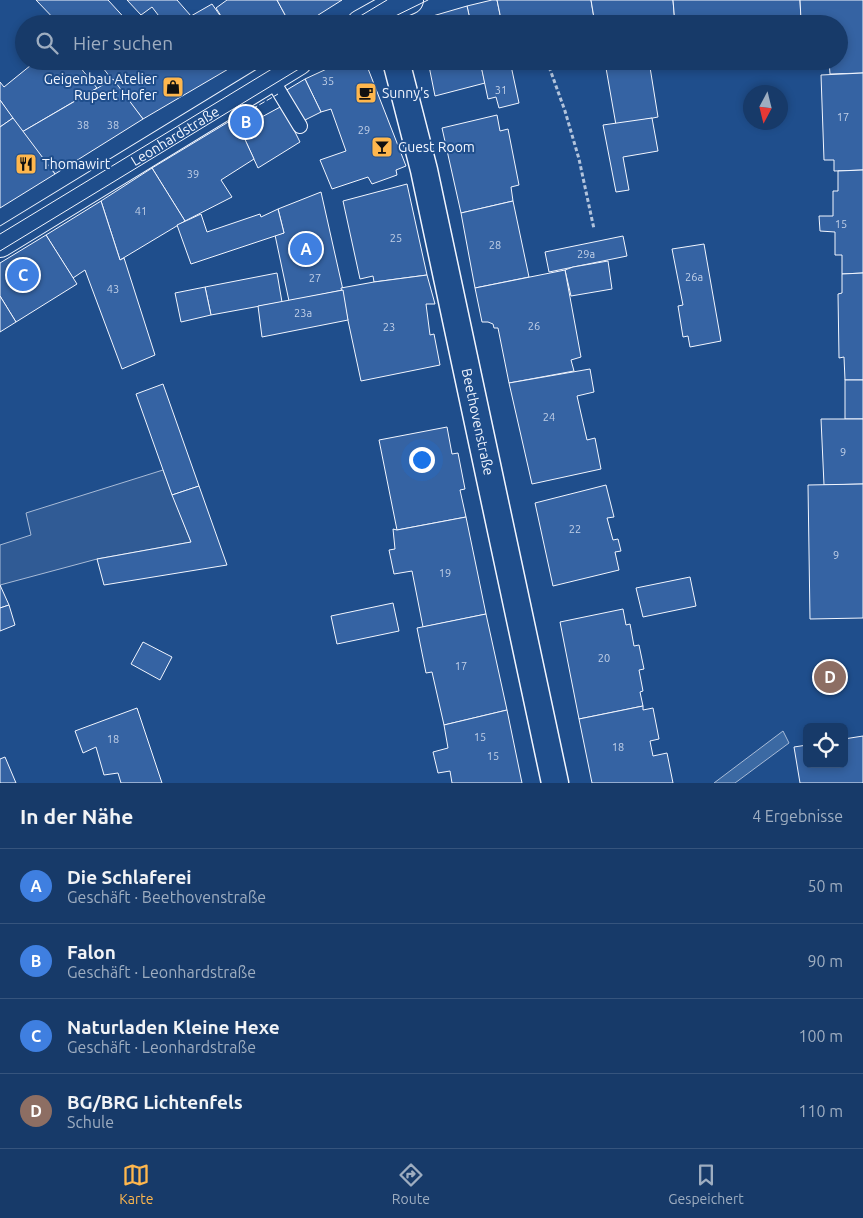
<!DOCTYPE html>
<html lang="de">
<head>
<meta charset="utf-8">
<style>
  body { margin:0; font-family:Ubuntu,sans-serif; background:#244571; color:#f1f3f6 }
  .controls { position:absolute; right:15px; bottom:15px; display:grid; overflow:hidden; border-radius:8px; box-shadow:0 2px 8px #0003 }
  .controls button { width:45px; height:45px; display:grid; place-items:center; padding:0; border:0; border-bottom:1px solid #36547d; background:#173a69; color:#f1f3f6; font:25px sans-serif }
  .compass { position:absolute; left:743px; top:85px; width:45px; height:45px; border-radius:50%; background:#173a69; box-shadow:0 2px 8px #0003; rotate:187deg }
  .you { position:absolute; left:421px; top:459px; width:18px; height:18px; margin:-12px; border:4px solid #fff; border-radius:50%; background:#1a73e8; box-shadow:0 0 0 8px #1a73e833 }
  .badge { display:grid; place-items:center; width:32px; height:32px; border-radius:50%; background:#ffb74d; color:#fff; font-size:16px; font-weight:700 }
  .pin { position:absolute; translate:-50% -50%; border:2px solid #fff; box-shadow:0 1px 5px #0006 }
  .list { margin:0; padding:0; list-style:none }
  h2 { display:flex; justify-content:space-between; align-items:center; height:65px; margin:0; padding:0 20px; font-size:21px }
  h2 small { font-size:16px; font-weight:400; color:#9eadc0 }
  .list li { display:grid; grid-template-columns:32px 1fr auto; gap:15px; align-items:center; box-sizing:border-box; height:75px; padding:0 20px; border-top:1px solid #36547d }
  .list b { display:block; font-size:19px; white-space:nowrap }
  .list p { margin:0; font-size:16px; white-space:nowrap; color:#9eadc0 }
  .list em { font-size:16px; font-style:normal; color:#9eadc0 }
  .icon { flex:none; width:28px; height:28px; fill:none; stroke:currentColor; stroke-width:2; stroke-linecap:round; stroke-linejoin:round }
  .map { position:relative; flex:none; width:863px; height:783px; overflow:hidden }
  .search { position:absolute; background:#173a69; box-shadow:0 2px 8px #0003; left:15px; right:15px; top:15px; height:55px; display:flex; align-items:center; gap:12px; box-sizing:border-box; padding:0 18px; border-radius:28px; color:#9eadc0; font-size:19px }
  .sheet { height:365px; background:#173a69 }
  nav { display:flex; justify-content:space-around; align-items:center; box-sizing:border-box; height:70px; border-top:1px solid #36547d; background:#173a69; font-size:14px; color:#9eadc0 }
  nav a { display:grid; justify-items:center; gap:2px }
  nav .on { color:#ffb74d }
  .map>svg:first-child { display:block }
</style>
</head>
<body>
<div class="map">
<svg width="863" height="783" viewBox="0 0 863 783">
  <rect width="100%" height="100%" fill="#1f4e8c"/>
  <path fill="#305b95" stroke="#a8bbd7" d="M163,470L191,542L97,559L0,585V545L31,535L26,513Z"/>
  <path fill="#3b69a3" stroke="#a8bbd7" d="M783,731L789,743L735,783H714Z"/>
  <g fill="#3563a3" stroke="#f2f6ff">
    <path d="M36,0H108L130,24H59Z"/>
    <path d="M127,0H177L191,16L179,24H165L152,7L141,15Z"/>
    <path d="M227,0H277L290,24H226L216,8Z"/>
    <path d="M277,0H342L304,24H290Z"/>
    <path d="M492,0H497L502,24H471L467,6Z"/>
    <path d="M497,0H591L595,24H502Z"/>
    <path d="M591,0H673L675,24H595Z"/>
    <path d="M673,0H800L801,20H776V24H675Z"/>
    <path d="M800,0H863V73L830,74L829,61H839V24H825V19L801,20Z"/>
    <path d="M212,4L226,24H179L191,16Z"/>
    <path d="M467,6L471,24H420L419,20Z"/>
    <path d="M36,61H75L97,88L22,132L0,100V82L4,87Z"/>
    <path d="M97,61H115L103,68Z"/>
    <path d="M115,61H242L143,119L103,68Z"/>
    <path d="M344,61H365L406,166L396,170L397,175L372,184L368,177L332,189L320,160L346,151L331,109L321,112L305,79Z"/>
    <path d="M428,61H480L485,83L435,96Z"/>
    <path d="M480,61H510L519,103L499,108L496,97L488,99Z"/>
    <path d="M642,61H649L658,117L616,125L606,68Z"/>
    <path d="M863,73V170L834,171V160H824L821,75Z"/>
    <path d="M113,79L143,119L55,174L22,132Z"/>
    <path d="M305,79L321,112L301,122L285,91Z"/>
    <path d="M0,100L13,118L0,127Z"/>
    <path d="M282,106L300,142L258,168L235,118L252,109L258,119Z"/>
    <path d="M497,115L500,131L508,129L519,185L511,187L513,201L461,213L442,128Z"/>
    <path d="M13,118L55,174L0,208V127Z"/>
    <path d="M235,118L254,159L221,180L232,197L185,221L152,168Z"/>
    <path d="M652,118L658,151L623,157L629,190L616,192L603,125Z"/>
    <path d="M152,168L185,221L120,260L101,201Z"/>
    <path d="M863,170V273L842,274V255H835V232L820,231L819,216H833V191H838V171Z"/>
    <path d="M407,184L427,275L374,282L373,276L360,279L343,201Z"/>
    <path d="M321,192L343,290L289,301L275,235L284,233L278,209Z"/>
    <path d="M101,201L120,260L124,258L155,355L122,369L85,270L73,278L46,235Z"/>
    <path d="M513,201L529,277L475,288L461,213Z"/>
    <path d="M278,209L284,233L191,264L177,225L201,214L207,232L260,214L261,217Z"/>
    <path d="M46,235L77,284L16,322L0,296V263Z"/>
    <path d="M623,236L627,256L549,272L545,252Z"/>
    <path d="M704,244L721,341L690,347L688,336L683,337L678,306L683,305L672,249Z"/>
    <path d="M608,261L612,289L571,296L565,270L573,267Z"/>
    <path d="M565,270L581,357L571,360L574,371L509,383L498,328H494L493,324L488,322H482L475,288Z"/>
    <path d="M277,273L282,302L211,315L205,287Z"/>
    <path d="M863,273V380H845L844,357L839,358L838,294L842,293V274Z"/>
    <path d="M427,275L435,304H426L430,335L434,334L440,365L361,381L341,288L374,282Z"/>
    <path d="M205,287L211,315L181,322L175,293Z"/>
    <path d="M343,290L348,320L262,337L258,306Z"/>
    <path d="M0,296L16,322L0,332Z"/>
    <path d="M590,369L594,392L577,396L587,440L595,438L601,469L532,484L509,383Z"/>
    <rect x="845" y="380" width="18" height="39"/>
    <path d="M163,384L199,486L172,495L136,394Z"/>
    <path d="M821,419H863V484L824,485Z"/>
    <path d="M447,427L452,454L458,453L465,489L460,490L466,517L397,530L379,440Z"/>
    <path d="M863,484V618L810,619L808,485Z"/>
    <path d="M606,485L614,517L607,518L613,540L618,539L621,551L615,552L619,570L553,586L535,503Z"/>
    <path d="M199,486L227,565L104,585L97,559L191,542L172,495Z"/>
    <path d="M466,517L486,614L423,627L412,571L394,574L389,550L395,549L393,529L397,530Z"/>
    <path d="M690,577L696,606L643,617L636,588Z"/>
    <path d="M0,585L9,605L0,608Z"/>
    <path d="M393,603L399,631L337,644L331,616Z"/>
    <path d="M9,605L15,625L0,631V608Z"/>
    <path d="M623,609L626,625L630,624L634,646L639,645L644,669L639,670L643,691L640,692L643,706L579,719L560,622Z"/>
    <path d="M486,614L507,710L444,725L432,672L426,673L417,628Z"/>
    <path d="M143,642L172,657L160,680L131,664Z"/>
    <path d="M643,706V710L653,708L659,739L650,741L653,756L667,753L673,783H592L579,719Z"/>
    <path d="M137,708L162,783H121L118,773L104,775L96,747L83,753L75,731Z"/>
    <path d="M507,710L522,783H452L450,771L438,773L433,752L448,748L444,725Z"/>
    <path d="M863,736V783H800L794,747L807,745V764H844V739Z"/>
    <path d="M5,757L16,783H0V759Z"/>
  </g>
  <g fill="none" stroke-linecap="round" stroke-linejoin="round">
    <g stroke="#f2f6ff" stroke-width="16">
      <path id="lane" d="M271,78L300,126"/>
    </g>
    <g stroke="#f2f6ff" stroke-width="29">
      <g id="street">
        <path id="s1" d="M396,61L424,170L555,783"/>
      </g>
    </g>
    <g stroke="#f2f6ff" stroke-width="30">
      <g id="secondary">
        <path d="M361,24L388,9L409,0"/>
        <path id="s2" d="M0,243L298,61"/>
      </g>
    </g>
    <path stroke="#b3c4dc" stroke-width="3" stroke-dasharray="4 2.5" stroke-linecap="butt" d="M547,61L565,111L579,159L594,229"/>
    <use href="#lane" stroke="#1f4e8c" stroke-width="14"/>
    <use href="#street" stroke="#1f4e8c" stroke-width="26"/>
    <use href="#secondary" stroke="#1f4e8c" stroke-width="28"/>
    <g stroke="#f2f6ff" stroke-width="1">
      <path d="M347,24L387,0"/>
      <path d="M379,24L428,0"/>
      <path d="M0,234L285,61"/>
      <path d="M0,251L312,61"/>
    </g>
    <path stroke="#f2f6ff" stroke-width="1" stroke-dasharray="6 2.5" stroke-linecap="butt" d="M252,109L278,94"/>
  </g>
  <defs>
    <g id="shop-square" transform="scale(1.125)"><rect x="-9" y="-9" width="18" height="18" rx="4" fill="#ffb74d" stroke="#1f4e8c"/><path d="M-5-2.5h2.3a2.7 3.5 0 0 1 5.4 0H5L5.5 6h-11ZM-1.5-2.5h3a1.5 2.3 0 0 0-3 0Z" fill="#111"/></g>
    <g id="cafe-square" transform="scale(1.125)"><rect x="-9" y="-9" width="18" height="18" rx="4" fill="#ffb74d" stroke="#1f4e8c"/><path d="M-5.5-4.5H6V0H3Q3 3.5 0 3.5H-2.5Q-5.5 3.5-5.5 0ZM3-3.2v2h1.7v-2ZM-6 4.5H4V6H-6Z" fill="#111"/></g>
    <g id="bar-square" transform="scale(1.125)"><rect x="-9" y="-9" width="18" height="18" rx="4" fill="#ffb74d" stroke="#1f4e8c"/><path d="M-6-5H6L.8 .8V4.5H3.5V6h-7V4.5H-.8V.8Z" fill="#111"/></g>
    <g id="restaurant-square" transform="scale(1.125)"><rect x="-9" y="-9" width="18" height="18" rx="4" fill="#ffb74d" stroke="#1f4e8c"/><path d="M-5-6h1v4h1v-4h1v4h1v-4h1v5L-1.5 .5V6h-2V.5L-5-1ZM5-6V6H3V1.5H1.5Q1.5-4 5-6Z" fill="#111"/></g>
  </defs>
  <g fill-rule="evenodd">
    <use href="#shop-square" x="173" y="87"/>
    <use href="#cafe-square" x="366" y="93"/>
    <use href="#bar-square" x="382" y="147"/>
    <use href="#restaurant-square" x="26" y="164"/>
  </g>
  <g text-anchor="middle" stroke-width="4" stroke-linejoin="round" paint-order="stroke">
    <g font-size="11" fill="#c3d1e8">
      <text x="328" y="85">35</text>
      <text x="501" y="94">31</text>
      <text x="843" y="121">17</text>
      <text x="83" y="129">38</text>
      <text x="113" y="129">38</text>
      <text x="364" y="134">29</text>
      <text x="193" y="178">39</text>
      <text x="141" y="215">41</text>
      <text x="841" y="228">15</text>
      <text x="396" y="242">25</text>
      <text x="495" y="249">28</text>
      <text x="586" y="258">29a</text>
      <text x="694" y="281">26a</text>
      <text x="315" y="282">27</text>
      <text x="113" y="293">43</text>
      <text x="303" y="317">23a</text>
      <text x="534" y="330">26</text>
      <text x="389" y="331">23</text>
      <text x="549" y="421">24</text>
      <text x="843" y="456">9</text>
      <text x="575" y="533">22</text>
      <text x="836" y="559">9</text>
      <text x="445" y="577">19</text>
      <text x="604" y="662">20</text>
      <text x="461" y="670">17</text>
      <text x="480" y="741">15</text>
      <text x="113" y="743">18</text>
      <text x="618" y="751">18</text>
      <text x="493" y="760">15</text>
    </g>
    <g font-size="14" fill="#f2f6ff" stroke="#1f4e8c" text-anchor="start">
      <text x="157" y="84" text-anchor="end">Geigenbau Atelier<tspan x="157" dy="16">Rupert Hofer</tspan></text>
      <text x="382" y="98">Sunny's</text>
      <text x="398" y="152">Guest Room</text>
      <text x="42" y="169">Thomawirt</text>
    </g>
    <g font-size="14" fill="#f2f6ff" stroke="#1f4e8c">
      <text dy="5" stroke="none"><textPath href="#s2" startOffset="205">Leonhardstraße</textPath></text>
      <text dy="5" stroke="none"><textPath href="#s1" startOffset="370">Beethovenstraße</textPath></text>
    </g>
  </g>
</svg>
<div class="controls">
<button><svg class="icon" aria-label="locate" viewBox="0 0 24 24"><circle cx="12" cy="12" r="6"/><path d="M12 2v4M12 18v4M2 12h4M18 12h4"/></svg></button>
</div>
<svg class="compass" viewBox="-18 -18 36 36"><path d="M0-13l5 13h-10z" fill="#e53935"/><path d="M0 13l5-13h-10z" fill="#9eadc0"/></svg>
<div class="you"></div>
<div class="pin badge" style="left:306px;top:249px;background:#3f7fe0">A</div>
<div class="pin badge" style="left:246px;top:122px;background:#3f7fe0">B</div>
<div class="pin badge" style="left:23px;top:275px;background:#3f7fe0">C</div>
<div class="pin badge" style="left:830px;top:677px;background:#8d6e63">D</div>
<div class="search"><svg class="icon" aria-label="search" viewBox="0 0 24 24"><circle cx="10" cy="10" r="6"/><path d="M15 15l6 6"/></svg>Hier suchen</div>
</div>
<section class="sheet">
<h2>In der Nähe<small>4 Ergebnisse</small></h2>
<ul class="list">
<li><span class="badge" style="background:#3f7fe0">A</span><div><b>Die Schlaferei</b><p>Geschäft · Beethovenstraße</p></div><em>50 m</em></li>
<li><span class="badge" style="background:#3f7fe0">B</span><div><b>Falon</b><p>Geschäft · Leonhardstraße</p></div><em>90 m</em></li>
<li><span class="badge" style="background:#3f7fe0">C</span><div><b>Naturladen Kleine Hexe</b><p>Geschäft · Leonhardstraße</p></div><em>100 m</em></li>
<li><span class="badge" style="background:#8d6e63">D</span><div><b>BG/BRG Lichtenfels</b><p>Schule</p></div><em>110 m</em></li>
</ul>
</section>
<nav>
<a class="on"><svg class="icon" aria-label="map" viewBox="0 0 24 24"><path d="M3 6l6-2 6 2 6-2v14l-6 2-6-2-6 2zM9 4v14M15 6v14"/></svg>Karte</a>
<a><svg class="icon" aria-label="directions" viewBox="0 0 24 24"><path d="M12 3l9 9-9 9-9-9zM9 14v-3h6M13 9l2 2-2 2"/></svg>Route</a>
<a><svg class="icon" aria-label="saved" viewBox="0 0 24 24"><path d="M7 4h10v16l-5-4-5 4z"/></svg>Gespeichert</a>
</nav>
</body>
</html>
